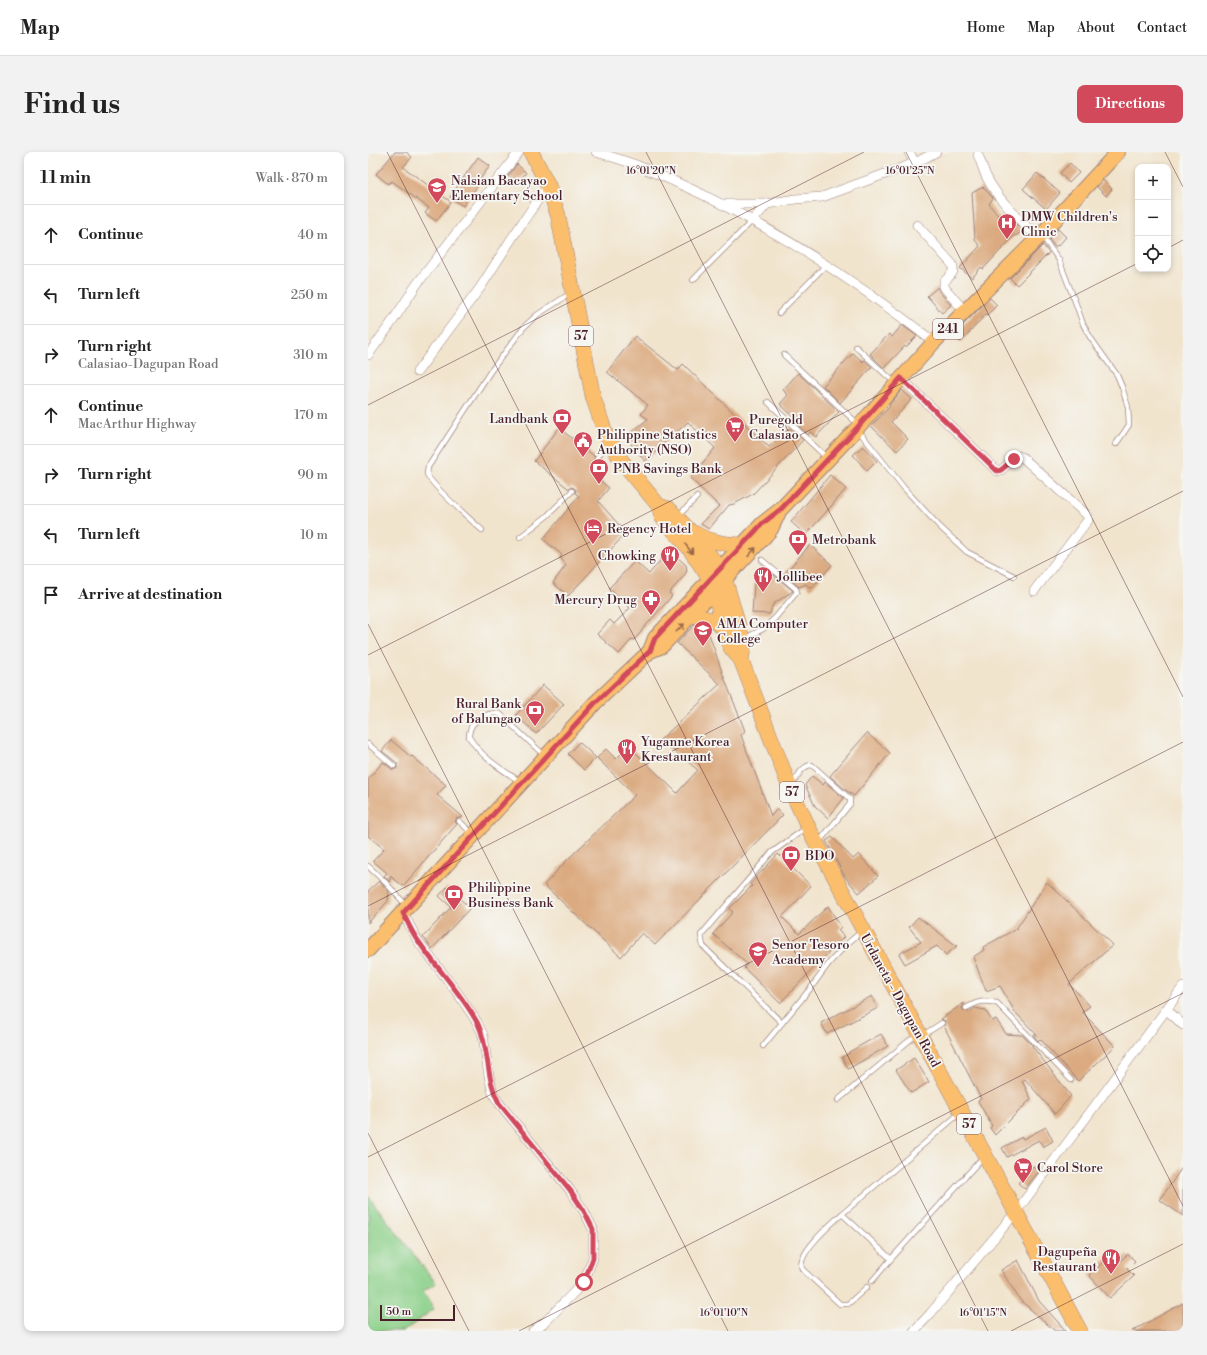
<!DOCTYPE html>
<html lang="en">
<head>
<meta charset="utf-8">
<style>
  body { margin:0; font-family:"Libre Bodoni",serif; background:#f2f2f2; color:#222 }
  .controls { position:absolute; right:12px; top:12px; display:grid; overflow:hidden; border-radius:8px; box-shadow:0 2px 6px #0003 }
  .controls button { width:36px; height:36px; display:grid; place-items:center; padding:0; border:0; border-bottom:1px solid #e0e0e0; background:#fff; color:#222; font:20px sans-serif }
  .scale { position:absolute; left:12px; bottom:10px; width:75px; box-sizing:border-box; padding-left:4px; border:2px solid #4a1f2b; border-top:0; font-size:11px; line-height:14px; white-space:nowrap; color:#4a1f2b; -webkit-text-stroke:3px #f6f6f2; paint-order:stroke }
  .stop { position:absolute; width:12px; height:12px; margin:-9px; border:3px solid #d1495b; border-radius:50%; background:#fff }
  .stop.end { background:#d1495b; border-color:#fff; box-shadow:0 1px 4px #0008 }
  .list { margin:0; padding:0; list-style:none }
  h2 { display:flex; justify-content:space-between; align-items:center; height:52px; margin:0; padding:0 16px; font-size:17px }
  h2 small { font-size:13px; font-weight:400; color:#767676 }
  .list li { display:grid; grid-template-columns:26px 1fr auto; gap:12px; align-items:center; box-sizing:border-box; height:60px; padding:0 16px; border-top:1px solid #e0e0e0 }
  .list b { display:block; font-size:15px; white-space:nowrap }
  .list p { margin:0; font-size:13px; white-space:nowrap; color:#767676 }
  .list em { font-size:13px; font-style:normal; color:#767676 }
  .icon { flex:none; width:22px; height:22px; fill:none; stroke:currentColor; stroke-width:2; stroke-linecap:round; stroke-linejoin:round }
  .map { position:relative; flex:none; width:815px; height:1179px; overflow:hidden; border-radius:8px }
  header { display:flex; align-items:center; gap:24px; box-sizing:border-box; height:56px; padding:0 20px; background:#fff; border-bottom:1px solid #e0e0e0 }
  header strong { font-size:19px }
  nav { display:flex; gap:22px; margin-inline-start:auto; font-size:14px }
  .intro { display:flex; align-items:center; justify-content:space-between; box-sizing:border-box; height:96px; padding:0 24px }
  h1 { margin:0; font-size:28px }
  .button { padding:10px 18px; border-radius:8px; background:#d1495b; color:#fff; font-size:14px; font-weight:700 }
  main { display:flex; gap:24px; padding:0 24px }
  aside { flex:1; background:#fff; border-radius:8px; box-shadow:0 2px 6px #0003 }
  .map>svg:first-child { display:block }
</style>
</head>
<body>
<header>
<strong>Map</strong>
<nav><a>Home</a><a>Map</a><a>About</a><a>Contact</a></nav>
</header>
<div class="intro"><h1>Find us</h1><a class="button">Directions</a></div>
<main>
<aside>
<h2>11 min<small>Walk · 870 m</small></h2>
<ul class="list">
<li><svg class="icon" aria-label="ahead" viewBox="0 0 24 24"><path d="M12 20V5M6 11l6-6 6 6"/></svg><div><b>Continue</b></div><em>40 m</em></li>
<li><svg class="icon" aria-label="left" viewBox="0 0 24 24"><path d="M17 20v-9H6M10 6l-5 5 5 5"/></svg><div><b>Turn left</b></div><em>250 m</em></li>
<li><svg class="icon" aria-label="right" viewBox="0 0 24 24"><path d="M7 20v-9h11M14 6l5 5-5 5"/></svg><div><b>Turn right</b><p>Calasiao-Dagupan Road</p></div><em>310 m</em></li>
<li><svg class="icon" aria-label="ahead" viewBox="0 0 24 24"><path d="M12 20V5M6 11l6-6 6 6"/></svg><div><b>Continue</b><p>MacArthur Highway</p></div><em>170 m</em></li>
<li><svg class="icon" aria-label="right" viewBox="0 0 24 24"><path d="M7 20v-9h11M14 6l5 5-5 5"/></svg><div><b>Turn right</b></div><em>90 m</em></li>
<li><svg class="icon" aria-label="left" viewBox="0 0 24 24"><path d="M17 20v-9H6M10 6l-5 5 5 5"/></svg><div><b>Turn left</b></div><em>10 m</em></li>
<li><svg class="icon" aria-label="arrive" viewBox="0 0 24 24"><path d="M6 21V4h12l-3 4 3 4H6"/></svg><div><b>Arrive at destination</b></div></li>
</ul>
</aside>
<div class="map">
<svg width="815" height="1179" viewBox="0 0 815 1179">
  <rect width="100%" height="100%" fill="#f6f6f2"/>
  <filter id="ink" filterUnits="userSpaceOnUse"><feTurbulence type="fractalNoise" baseFrequency=".025" numOctaves="2"/><feDisplacementMap in="SourceGraphic" scale="8" xChannelSelector="R" yChannelSelector="G"/><feConvolveMatrix kernelMatrix="1 2 1 2 8 2 1 2 1" color-interpolation-filters="sRGB"/></filter>
  <filter id="wash" filterUnits="userSpaceOnUse"><feTurbulence type="fractalNoise" baseFrequency=".012" numOctaves="4" result="noise"/><feDisplacementMap in="SourceGraphic" scale="16" xChannelSelector="R" yChannelSelector="G"/><feGaussianBlur stdDeviation="0.9" result="paint"/><feColorMatrix in="noise" values="0 0 0 0 0 0 0 0 0 0 0 0 0 0 0 0 0 1.4 0 .05"/><feComposite in="paint" operator="in"/></filter>
  <g filter="url(#wash)">
    <rect width="100%" height="100%" fill="#f1e4cd"/>
    <path fill="#8cd08a" stroke="#6b785a" d="M0,1044L68,1131L55,1139L66,1157L36,1179H0Z"/>
    <g id="blocks">
      <g fill="#dbaa80">
        <path d="M27,0H38L44,5L35,15L83,50L68,69L57,61L61,56L24,29L20,32L8,22Z"/>
        <path d="M110,5L122,14L109,31L111,32L95,54L82,45Z"/>
        <path d="M702,11L711,21L701,31L692,21Z"/>
        <path d="M149,12L158,21L148,31L140,24Z"/>
        <path d="M669,21L692,41L678,57L655,37Z"/>
        <path d="M735,28L744,37L738,44L729,35Z"/>
        <path d="M615,35L625,46L621,52L641,78L647,71L654,79L648,84L647,83L615,117L613,115L604,126L592,116L612,94L607,88L604,41Z"/>
        <path d="M690,77L698,85L690,94L689,93L687,95L681,87Z"/>
        <path d="M675,93L681,101L649,133L642,126Z"/>
        <path d="M570,135L571,139L583,153L574,161L559,144Z"/>
        <path d="M622,146L629,153L619,163L618,162L593,190L585,183Z"/>
        <path d="M534,173L549,184L538,195L537,194L516,216L502,202L521,182L524,185Z"/>
        <path d="M267,184L310,218L315,212L401,295L422,276L435,288L385,342L366,352L361,353L341,377L333,372L352,353H350L322,326L347,296L320,270L295,292L296,293L277,309L257,285L280,267L273,262L280,253L239,220Z"/>
        <path d="M485,201L495,210L496,208L504,215L472,251L455,234Z"/>
        <path d="M430,221L471,260L448,285L442,280L440,283L428,271L430,269L412,252L420,243L415,238Z"/>
        <path d="M534,238L544,247L523,270L540,287L529,299L503,274L522,254L521,253Z"/>
        <path d="M191,276L226,304L227,309H232L223,321L241,336L230,349L258,381L200,444L185,431L198,413L192,405L194,403L175,387L211,344L207,341L208,338L206,336L203,335L201,337L166,309Z"/>
        <path d="M495,294L509,309L499,319L485,303Z"/>
        <path d="M462,323L478,337L438,383L423,370Z"/>
        <path d="M442,393L464,413L443,437L438,432L431,435L416,422Z"/>
        <path d="M301,398L318,413L319,419L316,424L301,441L304,444L274,478V479L266,488L264,487L251,502L229,482L242,468L246,472L262,456L241,436L267,409L281,422Z"/>
        <path d="M399,417L425,439L405,452L402,462L384,461L386,432Z"/>
        <path d="M326,473L339,476L354,520L377,579L373,583L403,664L409,657L415,663L287,793L274,781L253,805L176,733L200,707L267,643L229,606L238,597L248,607L261,594L309,641L330,618L292,588L352,532L309,491Z"/>
        <path d="M175,533L196,552L168,582L148,563Z"/>
        <path d="M499,581L522,601L486,644L481,640H480L462,624Z"/>
        <path d="M23,588L43,605L44,604L78,633L69,643L95,665L88,667L87,670L89,672L35,734L22,724V730L16,724L19,721L5,709L16,697L0,684V627L15,610L25,618L29,616V611L14,599Z"/>
        <path d="M211,590L228,606L216,618L200,602Z"/>
        <path d="M444,624L455,633L457,630L476,646L460,666L447,654L437,633Z"/>
        <path d="M464,685L485,707L491,702L510,724L491,741L477,725L458,689Z"/>
        <path d="M410,702L443,734L414,765L431,782L460,754L473,775L470,778L476,785L412,851L376,816L379,812L345,782L365,760L361,757L384,734L382,732Z"/>
        <path d="M11,729L21,740L20,749L0,771V739Z"/>
        <path d="M679,730L745,793L701,832L722,854L714,860L747,894L710,929L672,887L670,889L665,883H669L647,860L632,834L618,839L605,805L616,798L615,795L648,777Z"/>
        <path d="M79,735L102,756L64,797L55,785L83,755L71,744Z"/>
        <path d="M550,765L589,794L578,803L569,794L537,812L531,802L553,790L541,775Z"/>
        <path d="M504,844L510,856L459,882L453,871Z"/>
        <path d="M596,851V853L594,856L596,859L601,860L607,856L617,858L624,869L628,867L638,882L654,883L665,894H664L703,944L687,962L657,927L654,929L663,947L627,983L622,976L624,974L610,949L613,947L576,874L577,869L573,867Z"/>
        <path d="M513,882L520,894L480,917L474,905L482,901L481,900Z"/>
        <path d="M546,906L561,930L543,941L528,918Z"/>
        <path d="M678,975L685,989L675,995L671,988L639,1005L634,996L654,985L655,987Z"/>
        <path d="M665,1014L671,1019L657,1037L650,1031Z"/>
        <path d="M815,1014V1064L792,1048Z"/>
        <path d="M745,1101L752,1109L760,1102L767,1109L759,1117L766,1124L742,1146L721,1123Z"/>
        <path d="M650,1108L671,1149L698,1179H687L652,1148L633,1118Z"/>
        <path d="M815,1151V1179H764Z"/>
      </g>
    </g>
  </g>
  <g filter="url(#ink)">
    <use href="#blocks" fill-opacity="0" stroke="#9e827c" stroke-width="1"/>
    <g fill="none" stroke-linecap="round" stroke-linejoin="round">
      <g stroke="#9e827c" stroke-width="6">
        <g id="service">
          <path d="M674,84L691,108L708,152L715,172L722,185L749,223L754,235L760,255L761,273L748,292"/>
          <path d="M325,128L385,68"/>
          <path d="M411,161L458,113"/>
          <path d="M488,195L527,231"/>
          <path d="M416,203L490,272"/>
          <path d="M400,250L459,306"/>
          <path d="M490,278L536,336L571,374L599,400L646,424"/>
          <path d="M229,306L240,289"/>
          <path d="M310,364L329,345"/>
          <path d="M114,378C104,369 62,332 59,322C59,320 60,317 60,315L122,220L156,175L169,163L203,141"/>
          <path d="M152,385L179,364L204,339"/>
          <path d="M383,483L395,477L407,466L429,440L428,437L394,408"/>
          <path d="M0,592L26,614"/>
          <path d="M153,630C133,617 114,606 101,585C101,581 102,576 105,572C112,565 123,559 132,562L177,604"/>
          <path d="M424,633C429,626 434,613 444,613L482,647V652L450,691"/>
          <path d="M91,669L105,682"/>
          <path d="M0,714L17,730L39,754"/>
          <path d="M598,856C611,849 615,848 629,851L703,928"/>
          <path d="M414,871L335,794L333,783L403,701L438,676"/>
          <path d="M555,883L574,871"/>
          <path d="M395,894L442,837L462,810L480,791L494,779"/>
          <path d="M470,948L549,882"/>
          <path d="M592,961L474,1062L523,1107L615,1005"/>
          <path d="M474,1062C463,1072 428,1102 434,1117L472,1152H480L499,1135"/>
          <path d="M504,1129L523,1107"/>
        </g>
      </g>
      <g stroke="#9e827c" stroke-width="10">
        <g id="minor">
          <path d="M228,0C241,4 255,8 268,13C376,56 475,119 566,190"/>
          <path d="M541,0L547,11"/>
          <path d="M610,3C613,10 615,17 618,24C629,47 652,68 670,86"/>
          <path d="M355,52H399L427,47L454,45L547,11L568,0"/>
          <path d="M385,68L399,52"/>
          <path d="M549,73L584,112C588,121 581,124 576,130V135L597,160"/>
          <path d="M0,203L24,170L49,132L151,0"/>
          <path d="M49,220L112,136L144,86L180,33"/>
          <path d="M533,226L629,319L633,318L650,304L654,305L720,364V368L666,439"/>
          <path d="M35,761L50,789L91,843L109,870L115,883L121,924L125,941L131,951L202,1038L216,1059L225,1077V1106L216,1130L178,1169L165,1179"/>
          <path d="M798,857L815,873"/>
          <path d="M546,1179L562,1162L648,1060L815,835"/>
        </g>
      </g>
      <g stroke="#9e827c" stroke-width="16">
        <g id="primary">
          <path d="M282,499L287,486L395,371L413,357L482,284L566,190L670,86L750,0"/>
          <path d="M0,798L227,551L282,499L294,494L398,383L403,377L410,362"/>
        </g>
      </g>
      <g stroke="#9e827c" stroke-width="16">
        <g id="trunk">
          <path d="M163,0L180,33L190,63L225,245L238,283L253,308L291,354L294,365L322,397L342,427L363,496L373,508L422,636L444,683L712,1179"/>
          <path d="M291,354L301,357L321,378L352,416L357,428L376,493L373,508"/>
          <path d="M326,381C341,390 357,392 374,393"/>
          <path d="M324,463L344,468L356,476"/>
        </g>
      </g>
      <use href="#service" stroke="#fff" stroke-width="4.5"/>
      <use href="#minor" stroke="#fff" stroke-width="9"/>
      <use href="#primary" stroke="#fabe6d" stroke-width="14"/>
      <use href="#trunk" stroke="#fabe6d" stroke-width="15"/>
    </g>
    <defs><path id="oneway-shaft" d="M-6 0H5M1.5-3L5.5 0L1.5 3" fill="none" stroke-width="1.6" stroke-linecap="round" stroke-linejoin="round"/></defs>
    <g stroke="#996749">
      <use href="#oneway-shaft" transform="translate(321 397) rotate(52)"/>
      <use href="#oneway-shaft" transform="translate(384 400) rotate(-48)"/>
      <use href="#oneway-shaft" transform="translate(312 476) rotate(-45)"/>
    </g>
  </g>
  <g fill="none" stroke-linecap="round" stroke-linejoin="round" filter="url(#ink)">
    <path stroke="#d1495b" stroke-width="5" d="M216,1130L225,1106V1077L216,1059L202,1038L131,951C117,925 122,897 110,872C94,842 70,818 51,790C44,781 40,771 35,761L227,551L282,499L287,486L395,371L413,357L488,277L533,226L629,319L633,318L646,307"/>
  </g>
  <path fill="none" stroke="#4a1f2b" stroke-width="1" stroke-opacity="0.45" d="M19,0L620,1179M278,0L815,1054M538,0L815,545M797,0L815,35M0,2L3,0M800,96L815,88M0,253L496,0M0,472L360,1179M0,503L770,111M0,754L815,339M0,981L101,1179M0,1005L815,590M151,1179L815,841M643,1179L815,1092"/>
  <defs>
    <g id="school-pin" transform="scale(1)"><path d="M0 17L-7.5 6A9.5 9.5 0 1 1 7.5 6Z" fill="#d1495b" stroke="#f6f6f2"/><path d="M0-5L7-2L0 1L-7-2ZM-4 1L0 2.5L4 1V4Q0 6-4 4Z" fill="#fff"/></g>
    <g id="hospital-pin" transform="scale(1)"><path d="M0 17L-7.5 6A9.5 9.5 0 1 1 7.5 6Z" fill="#d1495b" stroke="#f6f6f2"/><path d="M-5-5h3v3.5h4V-5h3V5h-3V1.5h-4V5h-3Z" fill="#fff"/></g>
    <g id="bank-pin" transform="scale(1)"><path d="M0 17L-7.5 6A9.5 9.5 0 1 1 7.5 6Z" fill="#d1495b" stroke="#f6f6f2"/><path d="M-6-4H6V4H-6ZM0-2.3a2.3 2.3 0 1 0 0 4.6a2.3 2.3 0 1 0 0-4.6Z" fill="#fff"/></g>
    <g id="supermarket-pin" transform="scale(1)"><path d="M0 17L-7.5 6A9.5 9.5 0 1 1 7.5 6Z" fill="#d1495b" stroke="#f6f6f2"/><path d="M-6-5.5h2.5l.6 2H6L4.5 2H-2.5L-4.4-4H-6ZM-1.5 3.2a1.3 1.3 0 1 0 .1 0ZM3 3.2a1.3 1.3 0 1 0 .1 0Z" fill="#fff"/></g>
    <g id="civic-pin" transform="scale(1)"><path d="M0 17L-7.5 6A9.5 9.5 0 1 1 7.5 6Z" fill="#d1495b" stroke="#f6f6f2"/><path d="M-.6-6.5H3V-4.5H.6V-3L4-1V1h2V6H-6V1h2V-1L-.6-3ZM-1.2 2.5V6h2.4V2.5Z" fill="#fff"/></g>
    <g id="hotel-pin" transform="scale(1)"><path d="M0 17L-7.5 6A9.5 9.5 0 1 1 7.5 6Z" fill="#d1495b" stroke="#f6f6f2"/><path d="M-6-4.5h1.5V1H6V5H4.5V3h-9V5H-6ZM-4 0a1.8 1.8 0 1 1 3.6 0ZM.5 0V-2.5h3Q6-2.5 6 0Z" fill="#fff"/></g>
    <g id="restaurant-pin" transform="scale(1)"><path d="M0 17L-7.5 6A9.5 9.5 0 1 1 7.5 6Z" fill="#d1495b" stroke="#f6f6f2"/><path d="M-5-6h1v4h1v-4h1v4h1v-4h1v5L-1.5 .5V6h-2V.5L-5-1ZM5-6V6H3V1.5H1.5Q1.5-4 5-6Z" fill="#fff"/></g>
    <g id="pharmacy-pin" transform="scale(1)"><path d="M0 17L-7.5 6A9.5 9.5 0 1 1 7.5 6Z" fill="#d1495b" stroke="#f6f6f2"/><path d="M-2-6h4v4h4v4h-4v4h-4v-4h-4v-4h4Z" fill="#fff"/></g>
    <g id="university-pin" transform="scale(1)"><path d="M0 17L-7.5 6A9.5 9.5 0 1 1 7.5 6Z" fill="#d1495b" stroke="#f6f6f2"/><path d="M0-5L7-2L0 1L-7-2ZM-4 1L0 2.5L4 1V4Q0 6-4 4Z" fill="#fff"/></g>
  </defs>
  <g fill-rule="evenodd">
    <use href="#school-pin" x="69" y="35"/>
    <use href="#hospital-pin" x="639" y="71"/>
    <use href="#bank-pin" x="194" y="266"/>
    <use href="#supermarket-pin" x="367" y="274"/>
    <use href="#civic-pin" x="215" y="289"/>
    <use href="#bank-pin" x="231" y="316"/>
    <use href="#hotel-pin" x="225" y="376"/>
    <use href="#bank-pin" x="430" y="387"/>
    <use href="#restaurant-pin" x="302" y="403"/>
    <use href="#restaurant-pin" x="395" y="424"/>
    <use href="#pharmacy-pin" x="283" y="447"/>
    <use href="#university-pin" x="335" y="478"/>
    <use href="#bank-pin" x="167" y="558"/>
    <use href="#restaurant-pin" x="259" y="596"/>
    <use href="#bank-pin" x="423" y="703"/>
    <use href="#bank-pin" x="86" y="742"/>
    <use href="#school-pin" x="390" y="799"/>
    <use href="#supermarket-pin" x="655" y="1015"/>
    <use href="#restaurant-pin" x="743" y="1106"/>
  </g>
  <g text-anchor="middle" stroke-width="3.5" stroke-linejoin="round" paint-order="stroke">
    <g fill="#f6f6f2" stroke="#7e6067" stroke-width="1">
      <rect x="565" y="167" width="30" height="20" rx="3"/>
      <rect x="201" y="174" width="24" height="20" rx="3"/>
      <rect x="412" y="630" width="24" height="20" rx="3"/>
      <rect x="589" y="962" width="24" height="20" rx="3"/>
    </g>
    <g font-size="12" font-weight="bold" fill="#4a1f2b">
      <text x="580" y="181">241</text>
      <text x="213" y="188">57</text>
      <text x="424" y="644">57</text>
      <text x="601" y="976">57</text>
    </g>
    <g font-size="13" fill="#4a1f2b" stroke="#f6f6f2" text-anchor="start">
      <text x="83" y="33">Nalsian Bacayao<tspan x="83" dy="15">Elementary School</tspan></text>
      <text x="653" y="69">DMW Children's<tspan x="653" dy="15">Clinic</tspan></text>
      <text x="180" y="271" text-anchor="end">Landbank</text>
      <text x="381" y="272">Puregold<tspan x="381" dy="15">Calasiao</tspan></text>
      <text x="229" y="287">Philippine Statistics<tspan x="229" dy="15">Authority (NSO)</tspan></text>
      <text x="245" y="321">PNB Savings Bank</text>
      <text x="239" y="381">Regency Hotel</text>
      <text x="444" y="392">Metrobank</text>
      <text x="288" y="408" text-anchor="end">Chowking</text>
      <text x="409" y="429">Jollibee</text>
      <text x="269" y="452" text-anchor="end">Mercury Drug</text>
      <text x="349" y="476">AMA Computer<tspan x="349" dy="15">College</tspan></text>
      <text x="153" y="556" text-anchor="end">Rural Bank<tspan x="153" dy="15">of Balungao</tspan></text>
      <text x="273" y="594">Yuganne Korea<tspan x="273" dy="15">Krestaurant</tspan></text>
      <text x="437" y="708">BDO</text>
      <text x="100" y="740">Philippine<tspan x="100" dy="15">Business Bank</tspan></text>
      <text x="404" y="797">Senor Tesoro<tspan x="404" dy="15">Academy</tspan></text>
      <text x="669" y="1020">Carol Store</text>
      <text x="729" y="1104" text-anchor="end">Dagupeña<tspan x="729" dy="15">Restaurant</tspan></text>
    </g>
    <g font-size="13" fill="#4a1f2b" stroke="#f6f6f2">
      <text transform="translate(533 848) rotate(61)" y="5">Urdaneta - Dagupan Road</text>
    </g>
  </g>
  <g font-size="10" text-anchor="middle" fill="#4a1f2b" stroke="#f6f6f2" stroke-width="3.5" stroke-linejoin="round" paint-order="stroke">
    <text x="283" y="22">16°01'20"N</text>
    <text x="542" y="22">16°01'25"N</text>
    <text x="356" y="1164">16°01'10"N</text>
    <text x="615" y="1164">16°01'15"N</text>
  </g>
</svg>
<div class="controls">
<button>+</button>
<button>−</button>
<button><svg class="icon" aria-label="locate" viewBox="0 0 24 24"><circle cx="12" cy="12" r="6"/><path d="M12 2v4M12 18v4M2 12h4M18 12h4"/></svg></button>
</div>
<div class="scale">50 m</div>
<div class="stop" style="left:216px;top:1130px"></div>
<div class="stop end" style="left:646px;top:307px"></div>
</div>
</main>
</body>
</html>
